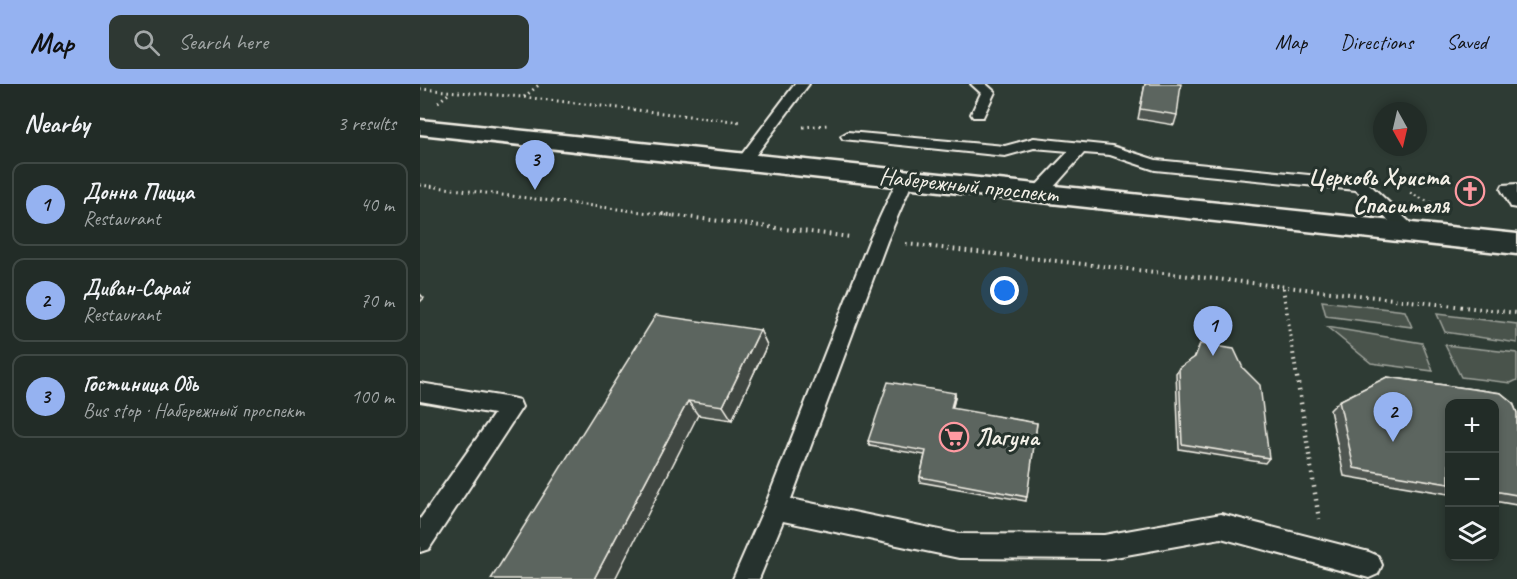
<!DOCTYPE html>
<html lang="en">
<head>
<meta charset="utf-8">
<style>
  body { margin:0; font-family:Caveat,sans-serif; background:#2e3833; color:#f1f3f6 }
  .controls { position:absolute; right:18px; bottom:18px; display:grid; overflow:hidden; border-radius:12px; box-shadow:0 3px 9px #0003 }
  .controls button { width:54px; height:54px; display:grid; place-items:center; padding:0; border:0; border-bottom:2px solid #3f4844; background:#222c27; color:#f1f3f6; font:30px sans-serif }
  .compass { position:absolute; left:953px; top:18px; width:54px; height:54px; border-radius:50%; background:#222c27; box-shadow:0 3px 9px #0003; rotate:172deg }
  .you { position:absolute; left:585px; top:207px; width:21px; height:21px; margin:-15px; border:4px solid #fff; border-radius:50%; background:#1a73e8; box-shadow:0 0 0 9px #1a73e833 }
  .badge { display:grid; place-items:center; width:39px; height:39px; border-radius:50%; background:#95b2f1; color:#111; font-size:20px; font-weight:700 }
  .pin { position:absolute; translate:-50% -50px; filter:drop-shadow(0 2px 3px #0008) }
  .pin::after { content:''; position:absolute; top:32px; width:21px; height:18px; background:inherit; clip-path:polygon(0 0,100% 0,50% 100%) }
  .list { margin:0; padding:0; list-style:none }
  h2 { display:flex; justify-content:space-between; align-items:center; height:78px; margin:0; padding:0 24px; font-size:26px }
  h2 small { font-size:20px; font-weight:400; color:#a2a7a7 }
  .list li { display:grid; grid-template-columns:39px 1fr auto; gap:18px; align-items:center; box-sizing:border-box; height:84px; margin:0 12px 12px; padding:0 12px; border:2px solid #3f4844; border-radius:12px }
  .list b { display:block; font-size:22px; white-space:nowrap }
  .list p { margin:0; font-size:20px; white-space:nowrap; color:#a2a7a7 }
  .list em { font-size:20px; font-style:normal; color:#a2a7a7 }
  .icon { flex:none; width:33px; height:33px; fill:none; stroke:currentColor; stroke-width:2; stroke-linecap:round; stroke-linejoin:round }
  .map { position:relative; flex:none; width:1097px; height:495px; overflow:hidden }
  header { display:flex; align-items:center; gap:36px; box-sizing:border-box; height:84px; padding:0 30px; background:#95b2f1; color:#111 }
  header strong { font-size:28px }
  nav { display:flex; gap:33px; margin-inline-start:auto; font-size:21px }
  .search { width:420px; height:54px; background:#2e3833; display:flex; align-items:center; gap:15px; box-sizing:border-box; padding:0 21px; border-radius:12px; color:#a2a7a7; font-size:22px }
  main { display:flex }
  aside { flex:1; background:#222c27 }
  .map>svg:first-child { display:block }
</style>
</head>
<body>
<header>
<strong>Map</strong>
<div class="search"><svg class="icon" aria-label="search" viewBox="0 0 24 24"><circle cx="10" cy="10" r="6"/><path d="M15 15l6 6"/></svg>Search here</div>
<nav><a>Map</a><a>Directions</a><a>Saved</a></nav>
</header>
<main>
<aside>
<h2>Nearby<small>3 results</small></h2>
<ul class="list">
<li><span class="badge">1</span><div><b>Донна Пицца</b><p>Restaurant</p></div><em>40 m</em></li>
<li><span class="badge">2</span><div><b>Диван-Сарай</b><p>Restaurant</p></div><em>70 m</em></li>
<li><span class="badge">3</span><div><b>Гостиница Обь</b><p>Bus stop · Набережный проспект</p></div><em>100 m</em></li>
</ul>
</aside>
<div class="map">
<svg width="1097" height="495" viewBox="0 0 1097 495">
  <rect width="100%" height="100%" fill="#2e3b34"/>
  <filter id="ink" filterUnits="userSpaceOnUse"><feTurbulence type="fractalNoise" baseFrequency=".0167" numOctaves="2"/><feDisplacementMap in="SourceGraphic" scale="12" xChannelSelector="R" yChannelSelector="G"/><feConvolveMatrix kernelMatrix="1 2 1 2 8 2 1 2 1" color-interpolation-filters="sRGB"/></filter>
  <g filter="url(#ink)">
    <g fill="#48524c" stroke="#9ea29a" stroke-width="1.5">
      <path d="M902,217L985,227L992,243L906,232Z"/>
      <path d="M1017,230L1097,240V259L1025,248Z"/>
      <path d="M907,243L1002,259L1013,287L951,279Z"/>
      <path d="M1025,261L1097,269V296L1091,299L1041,293Z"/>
    </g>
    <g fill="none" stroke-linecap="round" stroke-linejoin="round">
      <g stroke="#f4f1e8" stroke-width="4">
        <g id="lane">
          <path d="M375,0H389L329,80H319L316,77L319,74Z"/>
          <path d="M551,0H566L575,8L563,33H553L551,30L561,9Z"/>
          <path d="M428,48L585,62L614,54L692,62L736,76L940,96L946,97L1000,148L997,152H985L936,106L735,86L690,71L664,69L625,113H613L611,109L613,105L649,67L614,64L585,72L423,55L421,52Z"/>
          <path d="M486,89L494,94L467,157L371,415L539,450L684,451L801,430L949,468L958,472L962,481L958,490L949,494L801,454L684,475L539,474L363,437L339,495H313L345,422L449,157L478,94Z"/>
          <path d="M1097,100V124L1091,123L1081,105L1083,101Z"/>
          <path d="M0,299L91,314L99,316L102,323L9,465L0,468V435L74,330L0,317Z"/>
        </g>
      </g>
      <g stroke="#f4f1e8" stroke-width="5">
        <path id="secondary" d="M0,36L1097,150V170L0,50Z"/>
      </g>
      <g stroke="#f4f1e8" stroke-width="3" stroke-dasharray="1.5 4" stroke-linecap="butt">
        <path d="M0,5L103,13L321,38"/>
        <path d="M104,13L120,0"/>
        <path d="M18,18L31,8"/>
        <path d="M383,43L408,41"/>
        <path d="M0,101L255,132"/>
        <path d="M990,109L1013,120"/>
      </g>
      <g stroke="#f4f1e8" stroke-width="4" stroke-dasharray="1.5 4.5" stroke-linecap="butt">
        <path d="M242,130L431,153"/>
        <path d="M486,160L1097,229"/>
        <path d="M863,204L877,294"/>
      </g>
      <path stroke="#f4f1e8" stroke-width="4.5" stroke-dasharray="1.5 5" stroke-linecap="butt" d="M877,293L899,435"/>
      <use href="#lane" fill="#26332d" fill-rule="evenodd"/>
      <use href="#secondary" fill="#26332d" fill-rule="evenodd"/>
    </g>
    <g fill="#4f5751" stroke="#f4f1e8" stroke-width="1.5">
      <path d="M725,0L757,31L754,41L718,35Z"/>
      <path d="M340,246L347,261L312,336L278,331L71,495Z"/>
      <path d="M780,260L849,374L845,379L759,365L756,289L759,284L774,274Z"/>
      <path d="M967,293L1081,309L1093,319L1097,329V421L1074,417V320H1029V410L924,392L910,326L919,317Z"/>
      <path d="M535,309V314L532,325L617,339L606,417L500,398V393L505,371L450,362L448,357Z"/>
    </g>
    <g fill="#404742" stroke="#f4f1e8" stroke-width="1.5">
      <path d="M0,210L4,214L0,218Z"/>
      <path d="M340,246L347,261L312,336L303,322Z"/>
      <path d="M535,309V314L531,330V324Z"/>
      <path d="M268,317L278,331L195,495H174Z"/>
    </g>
    <g fill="#5c655e" stroke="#f4f1e8" stroke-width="1.5">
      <path d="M725,0H761L757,31L720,25Z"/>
      <path d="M236,231L340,246L303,322L268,317L174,495H71Z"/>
      <path d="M780,260L814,265L823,284L840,301L849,374L762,360L759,284L775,273Z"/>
      <path d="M967,293L1081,309L1093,319L1097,329V411L1074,407V320H1029V400L934,384L919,317Z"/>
      <path d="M468,298L535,309L531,324L617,339L607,413L500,393L506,367L448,357Z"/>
    </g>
  </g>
  <defs>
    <g id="church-ring" transform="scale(1.5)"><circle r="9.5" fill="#26332d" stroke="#ff9aa2" stroke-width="1.5"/><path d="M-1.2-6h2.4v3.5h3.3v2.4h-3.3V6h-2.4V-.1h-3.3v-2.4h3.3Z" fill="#ff9aa2"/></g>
    <g id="supermarket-ring" transform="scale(1.5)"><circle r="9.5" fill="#26332d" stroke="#ff9aa2" stroke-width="1.5"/><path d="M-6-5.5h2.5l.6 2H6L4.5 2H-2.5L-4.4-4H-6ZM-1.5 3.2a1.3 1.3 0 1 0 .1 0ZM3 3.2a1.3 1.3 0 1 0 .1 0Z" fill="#ff9aa2"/></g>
  </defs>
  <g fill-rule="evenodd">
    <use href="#church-ring" x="1050" y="107"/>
    <use href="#supermarket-ring" x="534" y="353"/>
  </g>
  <g text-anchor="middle" stroke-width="6" stroke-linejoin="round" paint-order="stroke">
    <g font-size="24" font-weight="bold" fill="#f4f1e8" stroke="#26332d" text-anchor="end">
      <text x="1029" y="101">Церковь Христа<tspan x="1029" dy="28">Спасителя</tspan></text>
      <text x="555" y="361" text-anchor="start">Лагуна</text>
    </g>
    <g font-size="24" fill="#f4f1e8" stroke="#26332d">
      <text transform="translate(549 101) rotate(6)" y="8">Набережный проспект</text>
    </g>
  </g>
</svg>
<div class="controls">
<button>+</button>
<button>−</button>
<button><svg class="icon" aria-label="layers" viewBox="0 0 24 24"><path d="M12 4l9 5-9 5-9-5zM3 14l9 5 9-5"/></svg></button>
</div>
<svg class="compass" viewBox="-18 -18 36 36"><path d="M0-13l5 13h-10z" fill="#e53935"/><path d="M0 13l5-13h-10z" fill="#a2a7a7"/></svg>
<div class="you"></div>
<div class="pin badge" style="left:793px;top:272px">1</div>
<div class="pin badge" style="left:973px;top:358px">2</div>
<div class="pin badge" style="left:115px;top:106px">3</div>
</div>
</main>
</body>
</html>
